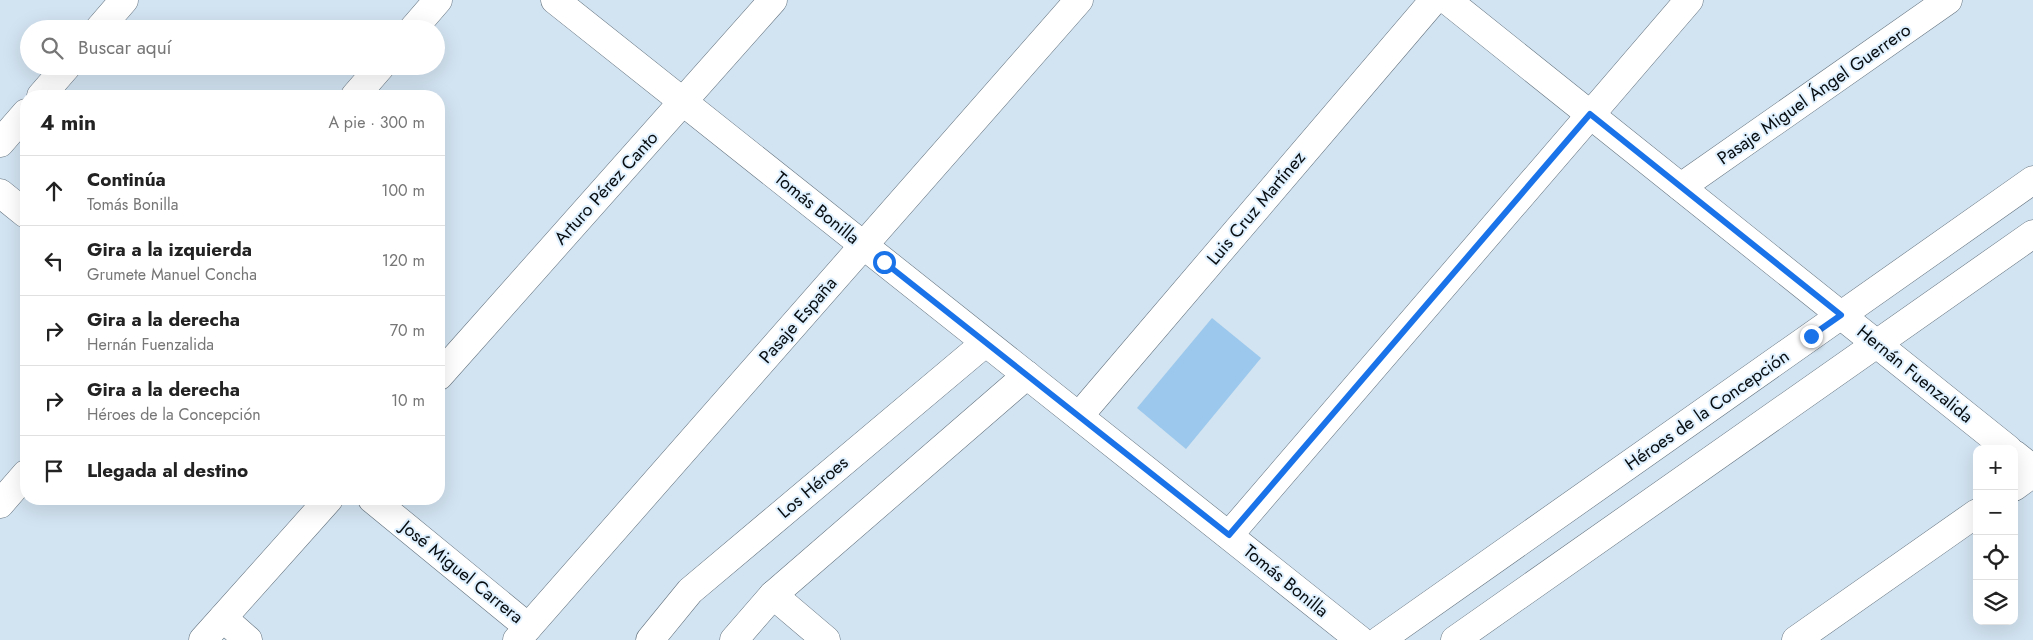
<!DOCTYPE html>
<html lang="es">
<head>
<meta charset="utf-8">
<style>
  body { margin:0; font-family:Jost,sans-serif; background:#f6f6f6; color:#222 }
  .controls { position:absolute; right:15px; bottom:15px; display:grid; overflow:hidden; border-radius:10px; box-shadow:0 5px 20px #0002 }
  .controls button { width:45px; height:45px; display:grid; place-items:center; padding:0; border:0; border-bottom:1px solid #e0e0e0; background:#fff; color:#222; font:25px sans-serif }
  .stop { position:absolute; width:15px; height:15px; margin:-11px; border:4px solid #1a73e8; border-radius:50%; background:#fff }
  .stop.end { background:#1a73e8; border-color:#fff; box-shadow:0 1px 5px #0008 }
  .list { margin:0; padding:0; list-style:none }
  h2 { display:flex; justify-content:space-between; align-items:center; height:65px; margin:0; padding:0 20px; font-size:21px }
  h2 small { font-size:16px; font-weight:400; color:#767676 }
  .list li { display:grid; grid-template-columns:32px 1fr auto; gap:15px; align-items:center; box-sizing:border-box; height:70px; padding:0 20px; border-top:1px solid #e0e0e0 }
  .list b { display:block; font-size:19px; white-space:nowrap }
  .list p { margin:0; font-size:16px; white-space:nowrap; color:#767676 }
  .list em { font-size:16px; font-style:normal; color:#767676 }
  .icon { flex:none; width:28px; height:28px; fill:none; stroke:currentColor; stroke-width:2; stroke-linecap:round; stroke-linejoin:round }
  .map { position:relative; flex:none; width:2033px; height:640px; overflow:hidden }
  .search { position:absolute; background:#fff; box-shadow:0 5px 20px #0002; left:20px; top:20px; width:425px; height:55px; display:flex; align-items:center; gap:12px; box-sizing:border-box; padding:0 18px; border-radius:28px; color:#767676; font-size:19px }
  .panel { position:absolute; background:#fff; box-shadow:0 5px 20px #0002; left:20px; top:90px; width:425px; height:415px; border-radius:20px }
  .map>svg:first-child { display:block }
</style>
</head>
<body>
<div class="map">
<svg width="2033" height="640" viewBox="0 0 2033 640">
  <rect width="100%" height="100%" fill="#d2e3f1"/>
  <path fill="#9bc8ec" d="M1212,318L1261,358L1186,449L1137,408Z"/>
  <g fill="none" stroke-linecap="round" stroke-linejoin="round">
    <g stroke="#62717d" stroke-width="29">
      <g id="minor">
        <path d="M555,0L1360,640"/>
        <path d="M1447,0L2008,449"/>
        <path d="M99,29L124,0"/>
        <path d="M413,29L438,0"/>
        <path d="M41,96L67,66"/>
        <path d="M355,96L381,66"/>
        <path d="M0,143L26,113"/>
        <path d="M1681,187L1948,0"/>
        <path d="M0,193L26,214"/>
        <path d="M439,376L773,0"/>
        <path d="M1079,416L1434,0"/>
        <path d="M2014,454L2033,469"/>
        <path d="M2014,487L2033,473"/>
        <path d="M372,499L528,627"/>
        <path d="M0,504L26,474"/>
        <path d="M1229,535L1689,0"/>
        <path d="M773,595L826,640"/>
        <path d="M223,618L248,640"/>
        <path d="M203,640L329,499"/>
        <path d="M517,640L1079,0"/>
        <path d="M650,640L690,591L985,343"/>
        <path d="M734,640L773,595L1027,375"/>
        <path d="M1796,640L1977,513"/>
      </g>
    </g>
    <g stroke="#62717d" stroke-width="29">
      <g id="major">
        <path d="M1380,640L2033,180"/>
        <path d="M1455,640L2033,234"/>
      </g>
    </g>
    <use href="#minor" stroke="#fff" stroke-width="28"/>
    <use href="#major" stroke="#fff" stroke-width="28"/>
  </g>
  <g fill="none" stroke-linecap="round" stroke-linejoin="round">
    <path stroke="#1a73e8" stroke-width="6" d="M884,262L1229,535L1590,114L1841,315L1811,336"/>
  </g>
  <g text-anchor="middle" stroke-width="4" stroke-linejoin="round" paint-order="stroke">
    <g font-size="18" fill="#070d11" stroke="#dff0fe">
      <text transform="translate(1814 94) rotate(-35)" y="6">Pasaje Miguel Ángel Guerrero</text>
      <text transform="translate(606 188) rotate(-48)" y="6">Arturo Pérez Canto</text>
      <text transform="translate(817 208) rotate(39)" y="6">Tomás Bonilla</text>
      <text transform="translate(1256 208) rotate(-50)" y="6">Luis Cruz Martínez</text>
      <text transform="translate(798 320) rotate(-49)" y="6">Pasaje España</text>
      <text transform="translate(1915 374) rotate(39)" y="6">Hernán Fuenzalida</text>
      <text transform="translate(1707 410) rotate(-35)" y="6">Héroes de la Concepción</text>
      <text transform="translate(813 487) rotate(-40)" y="6">Los Héroes</text>
      <text transform="translate(462 572) rotate(39)" y="6">José Miguel Carrera</text>
      <text transform="translate(1286 581) rotate(39)" y="6">Tomás Bonilla</text>
    </g>
  </g>
</svg>
<div class="controls">
<button>+</button>
<button>−</button>
<button><svg class="icon" aria-label="locate" viewBox="0 0 24 24"><circle cx="12" cy="12" r="6"/><path d="M12 2v4M12 18v4M2 12h4M18 12h4"/></svg></button>
<button><svg class="icon" aria-label="layers" viewBox="0 0 24 24"><path d="M12 4l9 5-9 5-9-5zM3 14l9 5 9-5"/></svg></button>
</div>
<div class="stop" style="left:884px;top:262px"></div>
<div class="stop end" style="left:1811px;top:336px"></div>
<div class="search"><svg class="icon" aria-label="search" viewBox="0 0 24 24"><circle cx="10" cy="10" r="6"/><path d="M15 15l6 6"/></svg>Buscar aquí</div>
<section class="panel">
<h2>4 min<small>A pie · 300 m</small></h2>
<ul class="list">
<li><svg class="icon" aria-label="ahead" viewBox="0 0 24 24"><path d="M12 20V5M6 11l6-6 6 6"/></svg><div><b>Continúa</b><p>Tomás Bonilla</p></div><em>100 m</em></li>
<li><svg class="icon" aria-label="left" viewBox="0 0 24 24"><path d="M17 20v-9H6M10 6l-5 5 5 5"/></svg><div><b>Gira a la izquierda</b><p>Grumete Manuel Concha</p></div><em>120 m</em></li>
<li><svg class="icon" aria-label="right" viewBox="0 0 24 24"><path d="M7 20v-9h11M14 6l5 5-5 5"/></svg><div><b>Gira a la derecha</b><p>Hernán Fuenzalida</p></div><em>70 m</em></li>
<li><svg class="icon" aria-label="right" viewBox="0 0 24 24"><path d="M7 20v-9h11M14 6l5 5-5 5"/></svg><div><b>Gira a la derecha</b><p>Héroes de la Concepción</p></div><em>10 m</em></li>
<li><svg class="icon" aria-label="arrive" viewBox="0 0 24 24"><path d="M6 21V4h12l-3 4 3 4H6"/></svg><div><b>Llegada al destino</b></div></li>
</ul>
</section>
</div>
</body>
</html>
